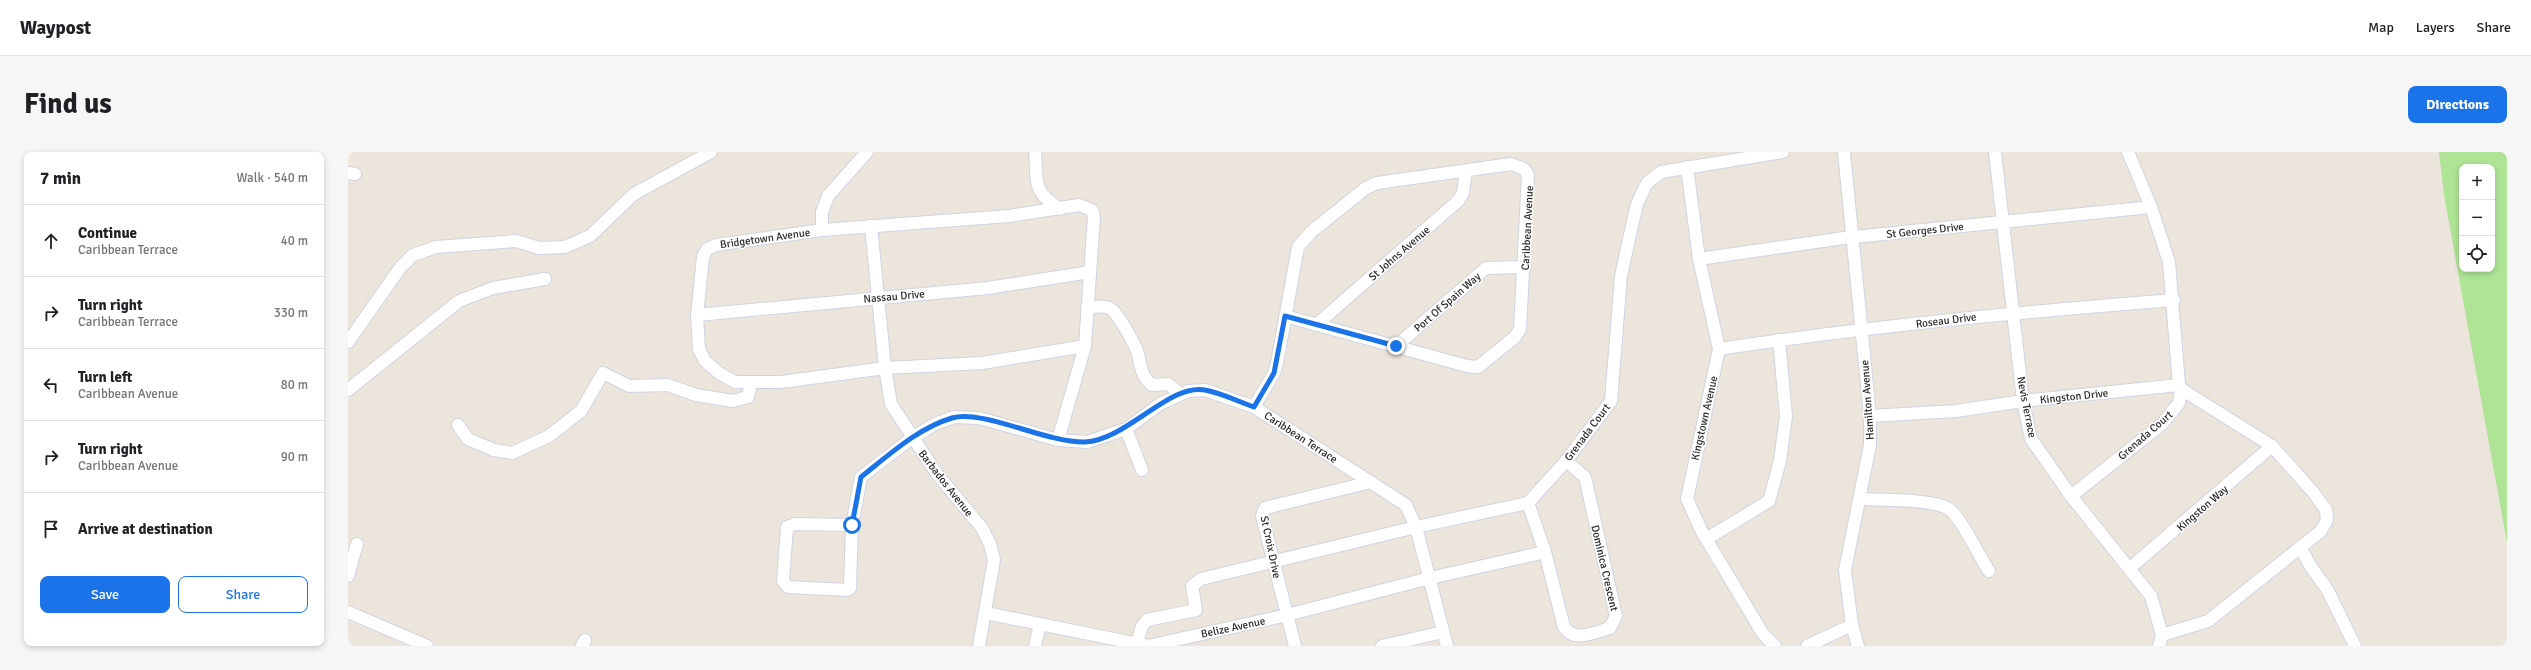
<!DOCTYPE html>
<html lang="en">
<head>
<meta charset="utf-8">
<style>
  body { margin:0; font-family:Signika,sans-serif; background:#f6f6f6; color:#202124 }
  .controls { position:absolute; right:12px; top:12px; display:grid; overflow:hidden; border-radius:8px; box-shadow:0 2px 6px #0003 }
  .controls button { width:36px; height:36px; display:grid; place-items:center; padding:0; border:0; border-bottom:1px solid #e0e0e0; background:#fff; color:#202124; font:20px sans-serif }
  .stop { position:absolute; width:12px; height:12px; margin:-9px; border:3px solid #1a73e8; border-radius:50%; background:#fff }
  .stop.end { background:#1a73e8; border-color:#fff; box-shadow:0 1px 4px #0008 }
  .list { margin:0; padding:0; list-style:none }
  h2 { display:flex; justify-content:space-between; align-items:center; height:52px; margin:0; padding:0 16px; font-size:17px }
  h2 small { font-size:13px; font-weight:400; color:#757577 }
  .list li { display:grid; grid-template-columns:26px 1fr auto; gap:12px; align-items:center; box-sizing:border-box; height:72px; padding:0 16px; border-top:1px solid #e0e0e0 }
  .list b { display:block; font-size:15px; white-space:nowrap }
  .list p { margin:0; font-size:13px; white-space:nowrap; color:#757577 }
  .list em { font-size:13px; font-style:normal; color:#757577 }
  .actions { display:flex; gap:8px; padding:12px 16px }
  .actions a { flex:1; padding:9px 0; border:1px solid #1a73e8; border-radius:8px; text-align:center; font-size:14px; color:#1a73e8 }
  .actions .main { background:#1a73e8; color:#fff }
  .icon { flex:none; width:22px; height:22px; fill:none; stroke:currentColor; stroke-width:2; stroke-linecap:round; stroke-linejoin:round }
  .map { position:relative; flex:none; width:2159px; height:494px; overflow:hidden; border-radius:8px }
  header { display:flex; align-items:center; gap:24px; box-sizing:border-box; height:56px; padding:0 20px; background:#fff; border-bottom:1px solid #e0e0e0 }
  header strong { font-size:19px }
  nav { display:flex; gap:22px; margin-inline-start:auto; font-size:14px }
  .intro { display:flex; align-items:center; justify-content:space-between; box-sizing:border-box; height:96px; padding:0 24px }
  h1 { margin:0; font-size:28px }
  .button { padding:10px 18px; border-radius:8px; background:#1a73e8; color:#fff; font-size:14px; font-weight:700 }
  main { display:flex; gap:24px; padding:0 24px }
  aside { flex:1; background:#fff; border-radius:8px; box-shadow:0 2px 6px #0003 }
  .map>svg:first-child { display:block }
</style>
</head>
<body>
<header>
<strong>Waypost</strong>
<nav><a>Map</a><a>Layers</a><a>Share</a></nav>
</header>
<div class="intro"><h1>Find us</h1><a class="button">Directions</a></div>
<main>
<aside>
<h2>7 min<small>Walk · 540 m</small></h2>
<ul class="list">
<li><svg class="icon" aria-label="ahead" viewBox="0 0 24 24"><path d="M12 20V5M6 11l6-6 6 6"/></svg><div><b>Continue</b><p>Caribbean Terrace</p></div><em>40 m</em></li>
<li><svg class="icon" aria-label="right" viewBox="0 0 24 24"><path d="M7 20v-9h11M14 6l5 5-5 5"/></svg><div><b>Turn right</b><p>Caribbean Terrace</p></div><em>330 m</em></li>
<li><svg class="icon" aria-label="left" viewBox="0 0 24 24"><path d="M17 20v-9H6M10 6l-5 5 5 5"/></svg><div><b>Turn left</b><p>Caribbean Avenue</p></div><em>80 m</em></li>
<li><svg class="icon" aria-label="right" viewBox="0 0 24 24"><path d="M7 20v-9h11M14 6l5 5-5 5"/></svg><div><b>Turn right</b><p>Caribbean Avenue</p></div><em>90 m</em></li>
<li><svg class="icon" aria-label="arrive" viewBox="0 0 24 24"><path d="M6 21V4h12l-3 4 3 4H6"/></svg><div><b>Arrive at destination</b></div></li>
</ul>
<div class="actions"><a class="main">Save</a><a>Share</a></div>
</aside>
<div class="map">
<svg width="2159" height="494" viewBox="0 0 2159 494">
  <rect width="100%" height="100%" fill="#ece5db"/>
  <path fill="#afe496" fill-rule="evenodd" d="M2091,0H2159V391L2096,43ZM2114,15H2144V117H2114Z"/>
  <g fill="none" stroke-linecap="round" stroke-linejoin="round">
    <g stroke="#d0d3e3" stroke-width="14">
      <g id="minor">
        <path d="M687,0C690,31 683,38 712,57"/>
        <path d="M1496,0L1522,264V293L1497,418L1504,473L1510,494"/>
        <path d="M1647,0L1675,249L1683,287L1723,344L1803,444L1814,483L1811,494"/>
        <path d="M1780,0L1803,55L1821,110L1831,233"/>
        <path d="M1339,15L1351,107L1371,197L1339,347L1354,380L1415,482L1427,494"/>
        <path d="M0,21L7,22"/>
        <path d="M523,74L537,216L543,252L589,322L634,376L642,392L646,408L631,494"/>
        <path d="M474,78V60L480,44L519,0"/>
        <path d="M1351,107L1496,86L1803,55"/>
        <path d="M739,155C746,155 755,153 761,156C770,160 782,185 787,194C794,207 789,221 804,233L820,232L833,242"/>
        <path d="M349,163L640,136L742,120"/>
        <path d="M968,173L1110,49L1115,41L1118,19"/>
        <path d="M0,190L52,116L65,103L88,95L168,89L191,96L217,95L242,84L286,42L363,0"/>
        <path d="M1048,194L1138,116L1177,115"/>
        <path d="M1371,197C1522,174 1674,160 1826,148"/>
        <path d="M0,238L111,149L145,136L197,127"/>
        <path d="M906,255L926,221L929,211L950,95L963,80L1018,36L1029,31L1163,12L1176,17L1180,23L1172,177L1167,185L1130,215L1119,214L937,164"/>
        <path d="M1522,264L1608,259L1675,249L1831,233L1833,237"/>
        <path d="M110,273L120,287L146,298L164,301L201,284L233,259L255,221L281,234L320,233L348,243L385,249L400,245L403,231"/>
        <path d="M778,277L794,318"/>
        <path d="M710,288L737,194L746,65L744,58L731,53L661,64L474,78L368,93L359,97L355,105L349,163L351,197L357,209L371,221L387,230H433L537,216L634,211L737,194"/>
        <path d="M1723,344L1814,272L1831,251L1833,237L1924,294L1965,340L1978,358L1979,368L1973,379L1860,469L1814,483"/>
        <path d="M1513,347C1533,348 1586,347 1601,357C1613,365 1632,406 1641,419"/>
        <path d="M1180,351L1197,400"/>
        <path d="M504,373L447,372L439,375L435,429L440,435L499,438L502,436L504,373L513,325L564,286L587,272L606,265L631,266L710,288L739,290L778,277L812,252L840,239L857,238L906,255L1058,353L1068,375L1099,494"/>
        <path d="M1360,386L1421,349L1432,309L1438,264L1431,188"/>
        <path d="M1952,395L1963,415L1979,437L2007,494"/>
        <path d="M1782,416L1924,294"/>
        <path d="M0,424L9,392"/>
        <path d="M0,460L79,494"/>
        <path d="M638,461L800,494L939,463L1082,426L1197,400L1216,475C1226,491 1247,480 1262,476L1268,464L1237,325L1218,309"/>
        <path d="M789,491L794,474L799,468L848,458L844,434L853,427L1068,375L1180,351L1218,309L1263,249L1273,124L1281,87L1289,52L1299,31L1313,20L1435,0"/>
        <path d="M234,494L237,488"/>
        <path d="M687,494L692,472"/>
        <path d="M947,494L914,364L917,356L1023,330"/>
        <path d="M1034,494L1095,480"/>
        <path d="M1459,494L1504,473"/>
      </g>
    </g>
    <use href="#minor" stroke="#fff" stroke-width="12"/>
  </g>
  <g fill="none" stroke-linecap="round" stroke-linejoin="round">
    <path stroke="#1a73e8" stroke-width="5" d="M504,373L513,325C541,303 570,276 604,266C635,257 698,291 737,290C779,288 821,231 857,238C874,241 891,250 906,255L926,221L937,164L1048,194"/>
  </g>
  <g text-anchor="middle" stroke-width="3" stroke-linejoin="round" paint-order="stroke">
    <g font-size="11" fill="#2a2a2a" stroke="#fff">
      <text transform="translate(1179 76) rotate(-87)" y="4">Caribbean Avenue</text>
      <text transform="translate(1577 78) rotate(-6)" y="4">St Georges Drive</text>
      <text transform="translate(417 86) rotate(-8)" y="4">Bridgetown Avenue</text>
      <text transform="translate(1051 101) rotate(-41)" y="4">St Johns Avenue</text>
      <text transform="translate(546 144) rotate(-5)" y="4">Nassau Drive</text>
      <text transform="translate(1099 150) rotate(-41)" y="4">Port Of Spain Way</text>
      <text transform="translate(1598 168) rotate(-7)" y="4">Roseau Drive</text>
      <text transform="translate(1726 244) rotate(-6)" y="4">Kingston Drive</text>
      <text transform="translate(1519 248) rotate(-94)" y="4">Hamilton Avenue</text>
      <text transform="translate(1679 255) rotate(79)" y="4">Nevis Terrace</text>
      <text transform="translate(1356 266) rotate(-77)" y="4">Kingstown Avenue</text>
      <text transform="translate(1239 280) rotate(-53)" y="4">Grenada Court</text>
      <text transform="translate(1797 283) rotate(-41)" y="4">Grenada Court</text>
      <text transform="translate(953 285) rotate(33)" y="4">Caribbean Terrace</text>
      <text transform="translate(598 331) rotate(52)" y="4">Barbados Avenue</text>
      <text transform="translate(1854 356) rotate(-41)" y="4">Kingston Way</text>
      <text transform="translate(923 395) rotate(78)" y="4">St Croix Drive</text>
      <text transform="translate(1257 416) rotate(77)" y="4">Dominica Crescent</text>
      <text transform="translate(885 475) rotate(-12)" y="4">Belize Avenue</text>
    </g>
  </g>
</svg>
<div class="controls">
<button>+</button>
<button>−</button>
<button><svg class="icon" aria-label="locate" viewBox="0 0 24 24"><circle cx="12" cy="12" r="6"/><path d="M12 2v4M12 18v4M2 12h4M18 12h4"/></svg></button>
</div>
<div class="stop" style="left:504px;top:373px"></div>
<div class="stop end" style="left:1048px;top:194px"></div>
</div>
</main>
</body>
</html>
